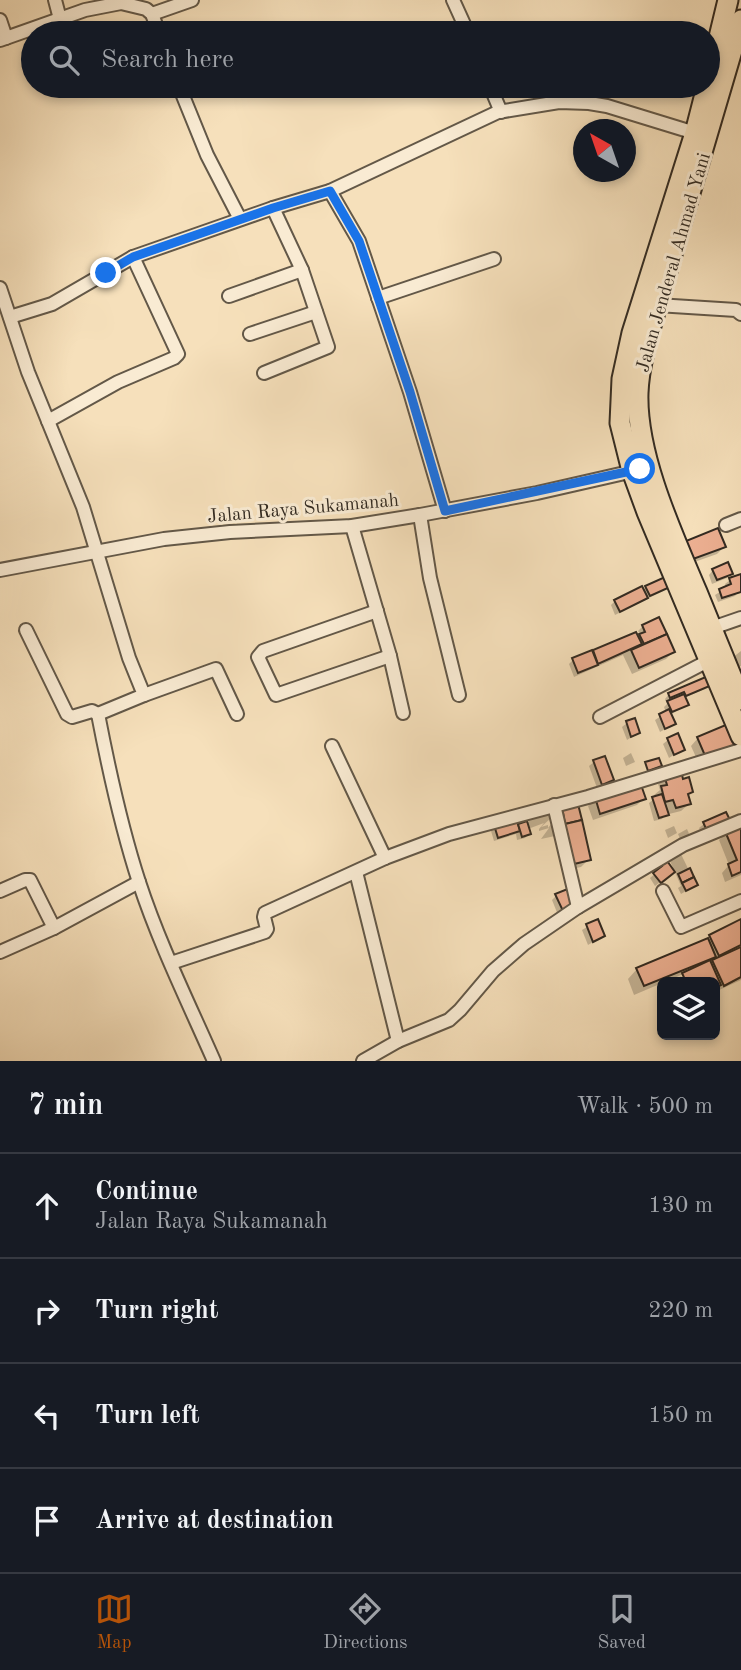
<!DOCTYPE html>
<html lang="en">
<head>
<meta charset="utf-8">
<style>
  body { margin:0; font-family:"Old Standard TT",serif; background:#242831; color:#f1f3f6 }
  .controls { position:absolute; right:21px; bottom:21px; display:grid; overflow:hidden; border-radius:10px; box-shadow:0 4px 10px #0003 }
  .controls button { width:63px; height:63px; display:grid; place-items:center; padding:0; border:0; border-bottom:2px solid #363941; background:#171b24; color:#f1f3f6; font:35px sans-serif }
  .compass { position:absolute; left:573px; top:119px; width:63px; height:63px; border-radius:50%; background:#171b24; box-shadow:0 4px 10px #0003; rotate:320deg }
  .stop { position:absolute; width:21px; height:21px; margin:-16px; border:5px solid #1a73e8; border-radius:50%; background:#fff }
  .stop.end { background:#1a73e8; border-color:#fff; box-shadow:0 2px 7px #0008 }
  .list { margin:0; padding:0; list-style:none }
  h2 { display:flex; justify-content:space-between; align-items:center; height:91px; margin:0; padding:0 28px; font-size:30px }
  h2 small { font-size:23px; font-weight:400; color:#9ea1a6 }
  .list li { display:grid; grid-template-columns:46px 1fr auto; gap:21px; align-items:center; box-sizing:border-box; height:105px; padding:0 28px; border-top:2px solid #363941 }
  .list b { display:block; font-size:26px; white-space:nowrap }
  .list p { margin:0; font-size:23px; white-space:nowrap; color:#9ea1a6 }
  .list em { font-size:23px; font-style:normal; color:#9ea1a6 }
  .icon { flex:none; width:38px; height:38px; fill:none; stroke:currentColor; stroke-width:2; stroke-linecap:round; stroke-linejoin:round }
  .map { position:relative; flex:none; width:741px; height:1061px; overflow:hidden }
  .search { position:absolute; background:#171b24; box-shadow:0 4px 10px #0003; left:21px; right:21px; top:21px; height:77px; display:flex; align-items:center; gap:18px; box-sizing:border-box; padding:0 24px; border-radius:38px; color:#9ea1a6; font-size:26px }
  .sheet { height:511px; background:#171b24 }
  nav { display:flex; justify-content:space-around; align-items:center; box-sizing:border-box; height:98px; border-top:2px solid #363941; background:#171b24; font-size:19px; color:#9ea1a6 }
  nav a { display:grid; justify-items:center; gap:4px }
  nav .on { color:#b45309 }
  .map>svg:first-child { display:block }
</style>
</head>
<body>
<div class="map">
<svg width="741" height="1061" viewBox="0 0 741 1061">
  <rect width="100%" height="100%" fill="#f6e0bb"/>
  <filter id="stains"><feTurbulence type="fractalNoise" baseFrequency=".00286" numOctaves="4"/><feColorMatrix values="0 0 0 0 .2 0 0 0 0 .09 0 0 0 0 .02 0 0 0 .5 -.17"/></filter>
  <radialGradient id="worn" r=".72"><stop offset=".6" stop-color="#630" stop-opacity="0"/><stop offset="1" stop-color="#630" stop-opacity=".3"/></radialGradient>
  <g fill="#0003">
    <path d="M687,542L724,547L717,554L686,565L680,550Z"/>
    <path d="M713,570L731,573L727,578L712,584L709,575Z"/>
    <path d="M730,580L741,587L739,591L735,596L718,602L715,595L726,588L725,584Z"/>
    <path d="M668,587L663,591L615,615L611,605L615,601L646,588Z"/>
    <path d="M643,626L665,633L658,640L673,652L666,659L632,674L623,655L574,677L569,664L573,660L637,639L641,635L638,631Z"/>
    <path d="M741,651V666L736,668L732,658Z"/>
    <path d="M709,684L705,689L684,698L687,705L670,715L674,724L660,732L655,720L666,713L664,707L667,704L665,699L669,694Z"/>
    <path d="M627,723L638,733L627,740L622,727Z"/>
    <path d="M698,738L734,744L727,751L699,764L691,746Z"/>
    <path d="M668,740L683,749L669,758L663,744Z"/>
    <path d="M631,753L635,762L626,766L623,758Z"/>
    <path d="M594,762L612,780L597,788L589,766Z"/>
    <path d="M665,777L682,781L691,792L687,796L689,804L681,811L669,814L668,812L662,819L654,821L649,803L655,798L654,795L660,790L658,784Z"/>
    <path d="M644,798L637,805L593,820L588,806L595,799Z"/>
    <path d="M563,809L589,859L581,867L567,870L559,834L555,838V836L541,839L549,828L539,831V829L544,823L528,829L529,834L525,838L517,840L516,834L494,841L491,831L495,826H516L529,822L528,819L547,810L550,819L541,827L548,825V828Z"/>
    <path d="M704,824H723L702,834L699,828Z"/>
    <path d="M674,826L677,833L668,838L665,830Z"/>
    <path d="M741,827V875L725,882L722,873L729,865L719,840L726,833Z"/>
    <path d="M687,829L690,836L681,841L678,834Z"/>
    <path d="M681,854L696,885L681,894L678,888L681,886L670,861Z"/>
    <path d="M664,860L668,876L655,886L650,878L658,871L656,868Z"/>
    <path d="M556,896L570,909L558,915L552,900Z"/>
    <path d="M597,921L603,936L588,945L582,930Z"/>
    <path d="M741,921V980L717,991L715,982H688L685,975H681L634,995L628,979L637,969L706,941Z"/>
    <path d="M681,976L684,982H676Z"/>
  </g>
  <g fill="#ecaf91" stroke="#322a21" stroke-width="2">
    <path d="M718,528L726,547L693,559L686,541Z"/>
    <path d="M728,562L733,574L717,580L712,569Z"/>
    <path d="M741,574V592L722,598L719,589L731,584L729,578Z"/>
    <path d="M665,577L670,587L650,596L645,586Z"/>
    <path d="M642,586L648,598L620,612L614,600Z"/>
    <path d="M659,617L667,634L644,644L639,634L645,632L642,625Z"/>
    <path d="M636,632L642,644L598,664L593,650Z"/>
    <path d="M667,634L675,652L639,668L631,650Z"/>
    <path d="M592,650L598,665L578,673L572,658Z"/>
    <path d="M708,676L712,685L686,696L684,692L670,698L668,693Z"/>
    <path d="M684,694L689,705L672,712L667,701Z"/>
    <path d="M669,709L676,724L665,729L659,714Z"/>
    <path d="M635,718L640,733L631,737L626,721Z"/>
    <path d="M728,724L736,744L706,758L697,737Z"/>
    <path d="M678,733L685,750L674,755L667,738Z"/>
    <path d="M605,756L614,780L602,785L593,760Z"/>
    <path d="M659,758L662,766L648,771L645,762Z"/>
    <path d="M681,771L683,779L689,777L693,792L688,794L691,804L676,808L673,800L665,802L661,786L667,785L664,775Z"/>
    <path d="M640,782L646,799L600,814L595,797Z"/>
    <path d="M662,794L669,815L659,818L652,797Z"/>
    <path d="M578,804L582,820L565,824L562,807Z"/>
    <path d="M726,812L730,820L707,831L703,822Z"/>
    <path d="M516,818L520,831L498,838L494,825Z"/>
    <path d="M582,820L591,860L574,864L565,824Z"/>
    <path d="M527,821L531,834L522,837L518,824Z"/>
    <path d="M741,825V872L732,876L728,864L737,860L725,831Z"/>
    <path d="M665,858L675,872L661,883L653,873L662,866L659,862Z"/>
    <path d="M690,868L694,877L682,883L678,874Z"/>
    <path d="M694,877L698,885L686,891L682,883Z"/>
    <path d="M570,888L577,905L563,911L555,894Z"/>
    <path d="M598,919L605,936L593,942L586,924Z"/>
    <path d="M741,919V945L719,956L709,935Z"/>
    <path d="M708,938L716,957L644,986L636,968Z"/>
    <path d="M741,947V977L724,986L712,960Z"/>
    <path d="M710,960L721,985L715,988V982H686L682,973Z"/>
  </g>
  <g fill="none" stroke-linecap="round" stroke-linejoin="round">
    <g stroke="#635848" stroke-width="16">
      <g id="minor">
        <path d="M55,0L60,19"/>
        <path d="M453,0L468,33"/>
        <path d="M152,14L192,0"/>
        <path d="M0,20L6,38"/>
        <path d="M0,40L85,10L121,3L146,9L152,14L159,33"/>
        <path d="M179,86L207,155L240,219"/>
        <path d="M490,86L501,112"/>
        <path d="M330,191L359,241L410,392L445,511"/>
        <path d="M0,288L28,372L83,507L129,658L144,695L98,714C109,771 121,827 139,882C159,943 188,1002 214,1061"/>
        <path d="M229,296L302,270"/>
        <path d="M378,298L494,259"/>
        <path d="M657,305L736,310L741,314"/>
        <path d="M10,317L52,304L133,257L273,208L330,191L498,112L559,102L589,103L607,106L695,133"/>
        <path d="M250,334L316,312"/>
        <path d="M264,373L328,347L302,270L273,208"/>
        <path d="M48,421L118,382L174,358L178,354L133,257"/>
        <path d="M420,515L430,578L459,695"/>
        <path d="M726,525L741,519"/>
        <path d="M352,526L390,656L403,713"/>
        <path d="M0,570L164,539L230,532L352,526L420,515L537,493L638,470"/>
        <path d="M377,611L263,651L258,657L276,695L390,656"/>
        <path d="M712,628L741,618"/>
        <path d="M26,630L67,714L72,717L92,711L98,714"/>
        <path d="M144,695L216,669L237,714"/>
        <path d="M600,717L708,661"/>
        <path d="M332,746L385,858"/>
        <path d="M554,805L578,907"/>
        <path d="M356,872L398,1041"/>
        <path d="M0,891L25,880H30L54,928L139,882"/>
        <path d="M663,891L681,927L741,901"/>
        <path d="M0,952L54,928"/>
        <path d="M171,963L265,932L267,929L264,917L265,913L385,858L449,834L588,797L741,750"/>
        <path d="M363,1061L398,1041L449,1020L460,1010L493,971L524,944L578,907L683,845L741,821"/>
      </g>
    </g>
    <g stroke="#322a21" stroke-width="23">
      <g id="highway">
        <path d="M741,20L657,305C649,333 639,364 638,393C636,456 673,535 697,592C712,628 726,664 741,700"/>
        <path d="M708,83L728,0"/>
        <path d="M707,86L695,133L632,333L622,379L620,423L632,471L647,512L741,736"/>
      </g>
    </g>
    <use href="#minor" stroke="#f9ebd3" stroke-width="12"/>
    <use href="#highway" stroke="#f6e0bb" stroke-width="19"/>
  </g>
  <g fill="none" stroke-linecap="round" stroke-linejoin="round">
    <path stroke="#1a73e8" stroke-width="9" d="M106,273L133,257L273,208L330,191L359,241L410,392L445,511L640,469"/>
  </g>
  <g text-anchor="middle" stroke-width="6" stroke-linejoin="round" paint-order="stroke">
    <g font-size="19" fill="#322a21" stroke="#f9ebd3">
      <text transform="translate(672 262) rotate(-74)" y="7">Jalan Jenderal Ahmad Yani</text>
      <text transform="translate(303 507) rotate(-5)" y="7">Jalan Raya Sukamanah</text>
    </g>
  </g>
  <rect width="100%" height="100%" filter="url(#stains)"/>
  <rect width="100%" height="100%" fill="url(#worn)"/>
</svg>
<div class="controls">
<button><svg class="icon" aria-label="layers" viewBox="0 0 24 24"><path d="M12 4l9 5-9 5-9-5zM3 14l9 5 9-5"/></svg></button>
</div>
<svg class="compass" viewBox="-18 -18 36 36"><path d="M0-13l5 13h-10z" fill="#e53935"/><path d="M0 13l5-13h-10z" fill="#9ea1a6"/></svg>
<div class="stop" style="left:640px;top:469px"></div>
<div class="stop end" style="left:106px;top:273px"></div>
<div class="search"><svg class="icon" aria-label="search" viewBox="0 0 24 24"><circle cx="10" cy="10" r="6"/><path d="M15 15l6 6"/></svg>Search here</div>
</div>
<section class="sheet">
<h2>7 min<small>Walk · 500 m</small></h2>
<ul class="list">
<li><svg class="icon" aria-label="ahead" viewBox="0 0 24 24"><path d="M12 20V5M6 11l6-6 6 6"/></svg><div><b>Continue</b><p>Jalan Raya Sukamanah</p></div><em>130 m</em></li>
<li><svg class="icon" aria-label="right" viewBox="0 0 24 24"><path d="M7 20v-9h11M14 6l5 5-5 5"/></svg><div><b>Turn right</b></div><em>220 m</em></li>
<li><svg class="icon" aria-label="left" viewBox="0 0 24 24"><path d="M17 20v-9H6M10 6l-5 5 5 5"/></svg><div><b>Turn left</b></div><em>150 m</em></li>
<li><svg class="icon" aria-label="arrive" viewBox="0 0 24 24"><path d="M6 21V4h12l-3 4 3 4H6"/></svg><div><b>Arrive at destination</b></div></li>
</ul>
</section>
<nav>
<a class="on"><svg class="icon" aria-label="map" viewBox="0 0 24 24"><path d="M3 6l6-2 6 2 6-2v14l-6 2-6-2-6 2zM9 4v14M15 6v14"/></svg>Map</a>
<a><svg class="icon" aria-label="directions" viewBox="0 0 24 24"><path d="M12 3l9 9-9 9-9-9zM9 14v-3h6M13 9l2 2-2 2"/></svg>Directions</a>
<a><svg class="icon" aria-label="saved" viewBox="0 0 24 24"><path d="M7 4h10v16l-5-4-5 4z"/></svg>Saved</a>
</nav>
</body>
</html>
